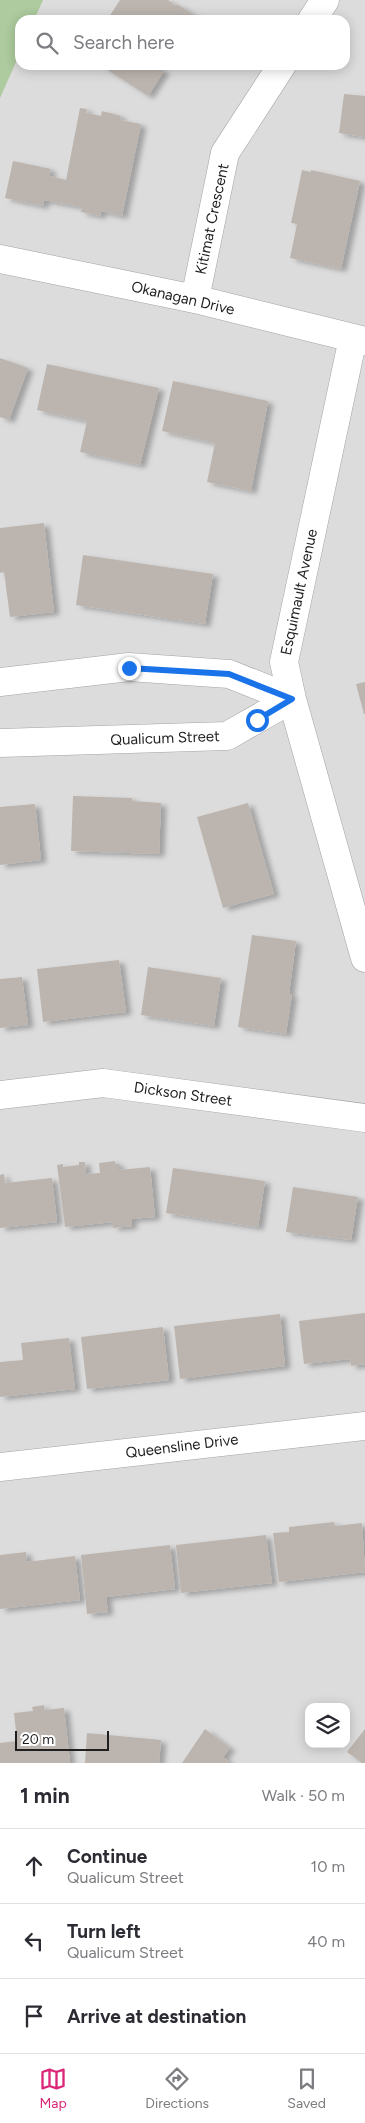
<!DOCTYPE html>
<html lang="en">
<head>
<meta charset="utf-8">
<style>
  :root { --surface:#fff; --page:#f2f2f3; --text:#2b2b33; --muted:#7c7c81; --line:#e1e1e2; --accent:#db2777 }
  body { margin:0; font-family:Figtree,sans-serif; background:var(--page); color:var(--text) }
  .controls { position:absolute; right:15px; bottom:15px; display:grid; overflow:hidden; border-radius:10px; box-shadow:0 2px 12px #0003 }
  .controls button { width:45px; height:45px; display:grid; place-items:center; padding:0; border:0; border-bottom:1px solid var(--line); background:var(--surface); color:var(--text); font:25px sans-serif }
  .scale { position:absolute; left:15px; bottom:12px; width:94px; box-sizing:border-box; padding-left:5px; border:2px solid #1f1f1f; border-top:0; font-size:14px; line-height:18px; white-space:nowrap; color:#1f1f1f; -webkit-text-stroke:4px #fff; paint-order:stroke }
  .stop { position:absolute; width:15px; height:15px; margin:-11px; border:4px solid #1a73e8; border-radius:50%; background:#fff }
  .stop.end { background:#1a73e8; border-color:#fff; box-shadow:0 1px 5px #0008 }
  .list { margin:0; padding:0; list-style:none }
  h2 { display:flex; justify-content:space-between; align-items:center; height:65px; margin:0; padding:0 20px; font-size:21px }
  h2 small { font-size:16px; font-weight:400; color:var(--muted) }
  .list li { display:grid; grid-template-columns:32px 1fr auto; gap:15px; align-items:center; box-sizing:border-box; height:75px; padding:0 20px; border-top:1px solid var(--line) }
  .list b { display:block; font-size:19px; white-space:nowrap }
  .list p { margin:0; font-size:16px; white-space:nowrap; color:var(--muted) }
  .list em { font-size:16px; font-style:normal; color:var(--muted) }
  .icon { flex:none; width:28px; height:28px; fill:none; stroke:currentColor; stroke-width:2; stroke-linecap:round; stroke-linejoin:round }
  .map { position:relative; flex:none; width:365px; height:1763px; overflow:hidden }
  .search { position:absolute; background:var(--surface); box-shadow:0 2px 12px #0003; left:15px; right:15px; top:15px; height:55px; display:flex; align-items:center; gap:12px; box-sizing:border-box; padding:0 18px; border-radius:15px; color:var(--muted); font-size:19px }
  .sheet { height:290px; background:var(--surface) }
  nav { display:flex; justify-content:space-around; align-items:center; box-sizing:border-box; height:70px; border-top:1px solid var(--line); background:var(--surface); font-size:14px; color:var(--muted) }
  nav a { display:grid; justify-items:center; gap:2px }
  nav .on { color:var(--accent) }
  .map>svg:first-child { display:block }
  .residential { fill:#dddcdc; fill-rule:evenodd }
  .forest { fill:#adcb9e }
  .building { fill:#bcb5af; filter:url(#shadow) }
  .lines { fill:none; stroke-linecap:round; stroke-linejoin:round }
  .street-casing { stroke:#a3a3a3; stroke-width:29 }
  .street { stroke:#fff; stroke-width:28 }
  .route { stroke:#1a73e8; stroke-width:6 }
  .labels { text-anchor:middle; stroke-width:4.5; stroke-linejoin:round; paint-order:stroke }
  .street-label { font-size:15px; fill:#1f1f1f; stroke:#fff }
</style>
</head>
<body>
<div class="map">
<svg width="365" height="1763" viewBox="0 0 365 1763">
  <defs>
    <filter id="shadow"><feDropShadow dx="5.5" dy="3" stdDeviation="2.5" flood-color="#0004"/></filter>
  </defs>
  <rect width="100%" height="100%" fill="#efece6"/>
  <path class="residential" d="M 0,0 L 365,0 L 365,1763 L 0,1763 ZM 20,20 L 345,20 L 345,65 L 20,65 ZM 309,1707 L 346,1707 L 346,1744 L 309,1744 Z"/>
  <path class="forest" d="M 0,0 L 43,0 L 34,20 L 20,20 L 20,53 L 0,98 Z"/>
  <path class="building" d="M 120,0 L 168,0 L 176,6 L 177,4 L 201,20 L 107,20 Z
    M 100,65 L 154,65 L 164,71 L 148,96 Z
    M 344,94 L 365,96 L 365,137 L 339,133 Z
    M 80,108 L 87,109 L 86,113 L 101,116 L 102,111 L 121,116 L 120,120 L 141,124 L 122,216 L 101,211 L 100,216 L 81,212 L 82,207 L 44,200 L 43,206 L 5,198 L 13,161 L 51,169 L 49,176 L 66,180 Z
    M 302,170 L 311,172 L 311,170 L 360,181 L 341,269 L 290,258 L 297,224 L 291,223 Z
    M 0,358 L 28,368 L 9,420 L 0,417 Z
    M 47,364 L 159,388 L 140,465 L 80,452 L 87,421 L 37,410 Z
    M 173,381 L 268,401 L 251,491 L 207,482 L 215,443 L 162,431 Z
    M 44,523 L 54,612 L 10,617 L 4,572 L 0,573 L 0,528 Z
    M 83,555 L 213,574 L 205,624 L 76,605 Z
    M 365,682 L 365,714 L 364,714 L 356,684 Z
    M 73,796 L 132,798 L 132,801 L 161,803 L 159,854 L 71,851 Z
    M 248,803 L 274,894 L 223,908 L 197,817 Z
    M 35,804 L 41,860 L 0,865 L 0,807 Z
    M 252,935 L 296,941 L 289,994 L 292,994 L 286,1034 L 238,1027 Z
    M 119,960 L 126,1012 L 43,1022 L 37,969 Z
    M 148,967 L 221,978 L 214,1026 L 141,1015 Z
    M 22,977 L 28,1025 L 0,1028 L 0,979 Z
    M 115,1161 L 115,1164 L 119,1164 L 119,1170 L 150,1167 L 155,1217 L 131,1219 L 132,1226 L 113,1228 L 113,1222 L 65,1227 L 57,1165 L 63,1164 L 63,1167 L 79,1165 L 79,1162 L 85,1162 L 86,1174 L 100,1173 L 99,1163 Z
    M 173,1168 L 265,1181 L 258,1227 L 166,1213 Z
    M 4,1174 L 5,1183 L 52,1178 L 57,1222 L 0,1228 L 0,1175 Z
    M 293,1187 L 358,1197 L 351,1240 L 286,1232 Z
    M 365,1313 L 365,1364 L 351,1366 L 350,1359 L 304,1364 L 299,1321 Z
    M 280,1314 L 285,1366 L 180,1379 L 174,1326 Z
    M 163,1327 L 169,1380 L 87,1389 L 81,1337 Z
    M 69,1338 L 75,1389 L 0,1397 L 0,1362 L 23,1360 L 21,1343 Z
    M 334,1522 L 335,1526 L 362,1523 L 365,1572 L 279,1582 L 273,1533 L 289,1532 L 289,1527 Z
    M 266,1535 L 272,1583 L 181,1593 L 176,1545 Z
    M 170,1545 L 175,1589 L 106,1597 L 108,1612 L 87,1614 L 81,1555 Z
    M 26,1552 L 27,1562 L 75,1556 L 80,1600 L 0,1609 L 0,1555 Z
    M 44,1705 L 44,1710 L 64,1708 L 70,1763 L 0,1763 L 0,1743 L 17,1741 L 14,1713 L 33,1711 L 32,1707 Z
    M 205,1729 L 230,1748 L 223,1757 L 230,1763 L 182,1763 Z
    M 365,1729 L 365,1763 L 362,1763 L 347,1752 Z
    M 87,1733 L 161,1740 L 159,1763 L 85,1763 Z"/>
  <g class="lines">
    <defs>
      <path id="street" d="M 312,20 L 325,0
        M 0,259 L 195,299 L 365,341
        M 195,299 L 225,153 L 282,65
        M 353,338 L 284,662 L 292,699 L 365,958
        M 0,682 L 129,667 L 229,674 L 292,699
        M 0,743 L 227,736 L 292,699
        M 0,1095 L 103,1083 L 365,1118
        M 0,1467 L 365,1426"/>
    </defs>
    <use href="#street" class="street-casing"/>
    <use href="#street" class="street"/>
  </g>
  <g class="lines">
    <path class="route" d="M 129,668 L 229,674 L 292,699 L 257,720"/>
  </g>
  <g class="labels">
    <g class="street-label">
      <text transform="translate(212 219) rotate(-78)" y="5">Kitimat Crescent</text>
      <text transform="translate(183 298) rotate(13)" y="5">Okanagan Drive</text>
      <text transform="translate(299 592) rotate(-78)" y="5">Esquimault Avenue</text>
      <text transform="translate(165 738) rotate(-2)" y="5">Qualicum Street</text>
      <text transform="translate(183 1094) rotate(8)" y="5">Dickson Street</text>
      <text transform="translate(182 1446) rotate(-7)" y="5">Queensline Drive</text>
    </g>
  </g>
</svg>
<div class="controls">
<button><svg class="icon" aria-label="layers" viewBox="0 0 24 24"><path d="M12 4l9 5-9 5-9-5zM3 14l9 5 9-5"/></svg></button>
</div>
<div class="scale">20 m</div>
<div class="stop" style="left:257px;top:720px"></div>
<div class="stop end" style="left:129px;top:668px"></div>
<div class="search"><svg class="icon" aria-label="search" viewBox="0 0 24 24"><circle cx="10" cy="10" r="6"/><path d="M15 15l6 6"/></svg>Search here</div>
</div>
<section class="sheet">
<h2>1 min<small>Walk · 50 m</small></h2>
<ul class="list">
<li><svg class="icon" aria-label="ahead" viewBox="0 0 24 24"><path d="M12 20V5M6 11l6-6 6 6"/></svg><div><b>Continue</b><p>Qualicum Street</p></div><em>10 m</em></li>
<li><svg class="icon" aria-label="left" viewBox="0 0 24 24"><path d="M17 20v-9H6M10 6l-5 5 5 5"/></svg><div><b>Turn left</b><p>Qualicum Street</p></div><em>40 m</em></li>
<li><svg class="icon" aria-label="arrive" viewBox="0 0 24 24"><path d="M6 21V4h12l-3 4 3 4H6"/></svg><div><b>Arrive at destination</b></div></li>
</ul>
</section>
<nav>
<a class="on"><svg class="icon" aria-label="map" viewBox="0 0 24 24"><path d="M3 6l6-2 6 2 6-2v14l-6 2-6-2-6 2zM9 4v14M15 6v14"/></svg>Map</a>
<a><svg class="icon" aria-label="directions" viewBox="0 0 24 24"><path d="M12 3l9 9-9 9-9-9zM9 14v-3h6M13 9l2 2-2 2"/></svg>Directions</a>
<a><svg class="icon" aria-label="saved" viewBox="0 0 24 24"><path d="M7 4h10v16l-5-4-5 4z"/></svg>Saved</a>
</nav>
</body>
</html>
